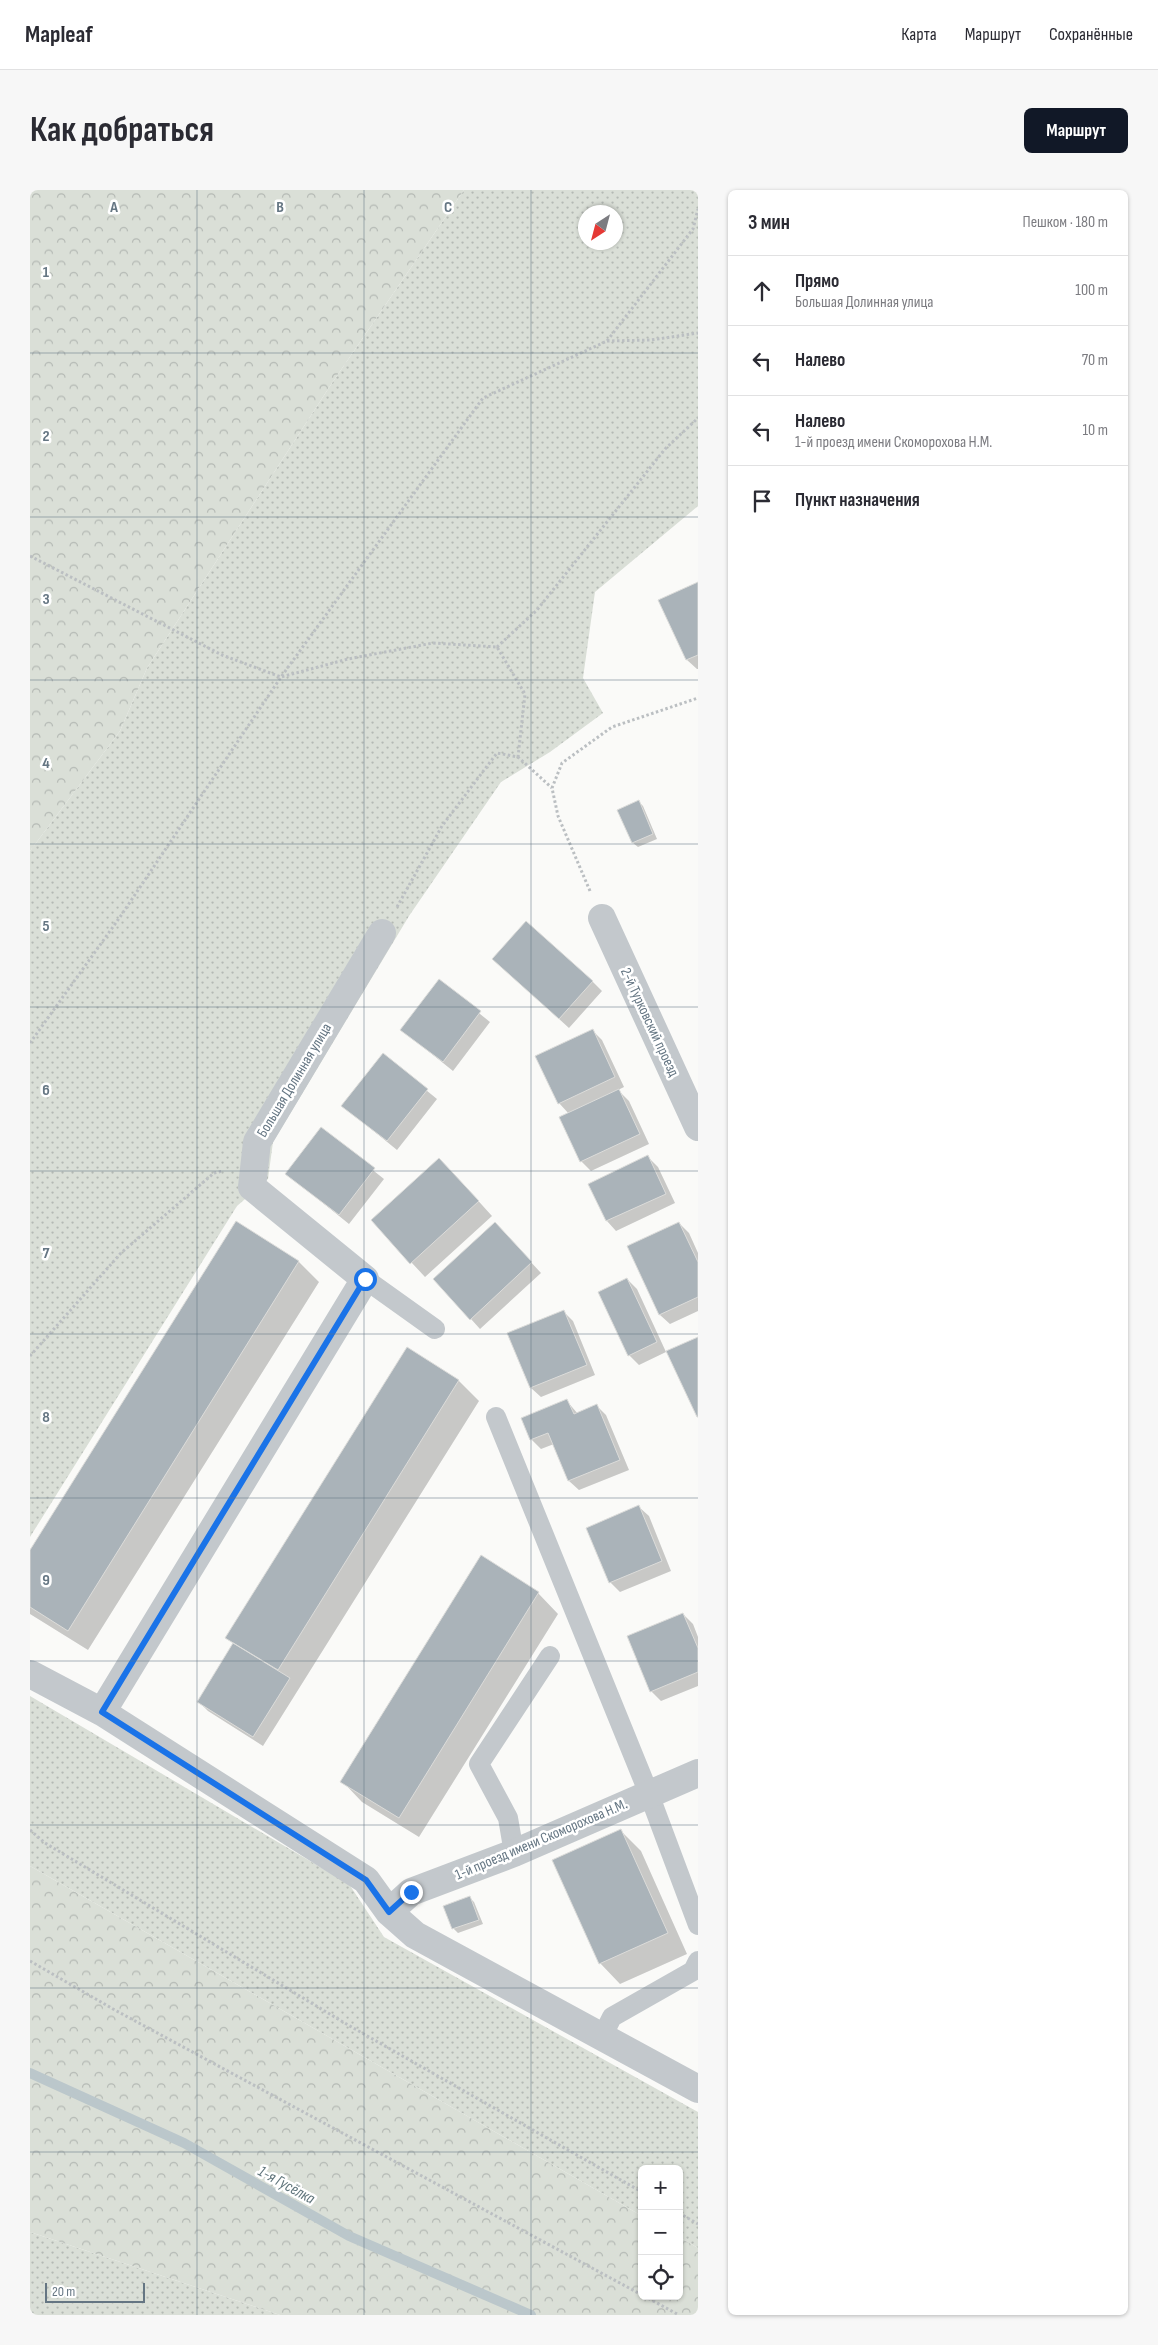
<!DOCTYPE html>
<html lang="ru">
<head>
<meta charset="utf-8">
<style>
  :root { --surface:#fff; --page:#f7f7f7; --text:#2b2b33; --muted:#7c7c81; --line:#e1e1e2; --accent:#111827 }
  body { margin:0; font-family:"Sofia Sans Condensed",sans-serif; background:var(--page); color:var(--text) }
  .controls { position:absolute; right:15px; bottom:15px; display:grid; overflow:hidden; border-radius:8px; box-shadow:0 1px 4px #0004 }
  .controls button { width:45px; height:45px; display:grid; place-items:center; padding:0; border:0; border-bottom:1px solid var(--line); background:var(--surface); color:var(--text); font:25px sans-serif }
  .compass { position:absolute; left:548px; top:15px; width:45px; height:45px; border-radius:50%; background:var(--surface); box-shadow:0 1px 4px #0004; rotate:216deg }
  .scale { position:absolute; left:15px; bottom:12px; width:100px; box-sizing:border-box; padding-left:5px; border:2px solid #657683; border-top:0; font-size:14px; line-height:18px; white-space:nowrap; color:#657683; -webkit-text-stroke:4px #fff; paint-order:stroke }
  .stop { position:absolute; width:15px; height:15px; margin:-11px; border:4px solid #1a73e8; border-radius:50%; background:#fff }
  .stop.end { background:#1a73e8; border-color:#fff; box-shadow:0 1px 5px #0008 }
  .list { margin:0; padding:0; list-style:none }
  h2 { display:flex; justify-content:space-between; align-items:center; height:65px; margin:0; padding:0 20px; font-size:21px }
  h2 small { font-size:16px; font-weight:400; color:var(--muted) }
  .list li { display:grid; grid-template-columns:32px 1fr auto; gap:15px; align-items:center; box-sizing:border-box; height:70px; padding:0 20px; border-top:1px solid var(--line) }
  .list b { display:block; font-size:19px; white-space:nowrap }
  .list p { margin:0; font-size:16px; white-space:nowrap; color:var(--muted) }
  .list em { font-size:16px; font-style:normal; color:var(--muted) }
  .icon { flex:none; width:28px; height:28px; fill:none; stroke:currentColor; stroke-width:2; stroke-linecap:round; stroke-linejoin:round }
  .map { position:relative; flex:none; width:668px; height:2125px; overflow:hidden; border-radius:8px }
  header { display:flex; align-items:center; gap:30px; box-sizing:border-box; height:70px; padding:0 25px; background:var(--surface); border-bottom:1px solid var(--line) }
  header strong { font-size:24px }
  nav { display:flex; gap:28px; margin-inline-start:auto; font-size:18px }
  .intro { display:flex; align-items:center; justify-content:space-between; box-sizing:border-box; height:120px; padding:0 30px }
  h1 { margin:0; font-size:35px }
  .button { padding:12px 22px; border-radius:8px; background:var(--accent); color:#fff; font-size:18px; font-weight:700 }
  main { display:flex; gap:30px; padding:0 30px }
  aside { flex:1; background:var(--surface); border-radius:8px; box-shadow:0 1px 4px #0004 }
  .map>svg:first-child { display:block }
  .grass { fill:url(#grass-dots); fill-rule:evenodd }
  .forest { fill:url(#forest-crowns) }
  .shadow { fill:#0003 }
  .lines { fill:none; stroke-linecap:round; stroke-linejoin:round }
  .stream { stroke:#bbc7cb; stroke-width:10 }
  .building { fill:#aab3b9; stroke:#dcdcda }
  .path { stroke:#bbbfc2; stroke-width:3; stroke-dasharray:2.5 2.5; stroke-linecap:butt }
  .lane { stroke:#c3c8cc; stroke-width:20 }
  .street { stroke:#c3c8cc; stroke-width:28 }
  .route { stroke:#1a73e8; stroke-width:6 }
  .grid { fill:none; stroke:#657683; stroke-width:1; stroke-opacity:0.55 }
  .labels { text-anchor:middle; stroke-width:5; stroke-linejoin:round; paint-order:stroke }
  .street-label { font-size:15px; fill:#657683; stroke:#fff }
  .water-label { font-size:16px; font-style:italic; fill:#60757c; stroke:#fff }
  .grid-label { font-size:16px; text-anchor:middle; font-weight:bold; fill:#657683; stroke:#fff; stroke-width:5; stroke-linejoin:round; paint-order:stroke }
</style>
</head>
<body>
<header>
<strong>Mapleaf</strong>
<nav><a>Карта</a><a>Маршрут</a><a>Сохранённые</a></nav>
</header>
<div class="intro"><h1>Как добраться</h1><a class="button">Маршрут</a></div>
<main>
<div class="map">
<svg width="668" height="2125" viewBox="0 0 668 2125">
  <defs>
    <pattern id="grass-dots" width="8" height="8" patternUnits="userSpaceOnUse" patternTransform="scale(1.25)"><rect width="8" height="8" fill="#dadfd7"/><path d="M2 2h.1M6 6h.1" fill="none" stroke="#b4b9b4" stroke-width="1.8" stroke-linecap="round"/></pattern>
    <pattern id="forest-crowns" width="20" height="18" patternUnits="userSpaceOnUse" patternTransform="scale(1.25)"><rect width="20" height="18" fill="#dadfd7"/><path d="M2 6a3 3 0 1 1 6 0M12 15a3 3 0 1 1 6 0" fill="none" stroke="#b4b9b4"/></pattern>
  </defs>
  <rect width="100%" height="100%" fill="#fafaf8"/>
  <path class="grass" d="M 434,0 L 668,0 L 668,316 L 565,402 L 553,488 L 573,523 L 520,562 L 471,592 L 379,726 L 243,952 L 238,989 L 207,1016 L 0,1347 L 0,661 L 90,541 L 117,478 L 302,193 ZM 556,22 L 586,22 L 586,52 L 556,52 Z
    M 0,1506 L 319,1694 L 354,1747 L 668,1922 L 668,2058 L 649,2047 L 649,1979 L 612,1979 L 612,2026 L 0,1676 Z
    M 0,2042 L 250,2125 L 0,2125 Z"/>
  <path class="forest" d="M 0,0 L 434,0 L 302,193 L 117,478 L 90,541 L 0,661 Z
    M 0,1676 L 612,2026 L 612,2106 L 649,2106 L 649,2047 L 668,2058 L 668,2125 L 250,2125 L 0,2042 Z"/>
  <path class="shadow" d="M 668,393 L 668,479 L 667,479 L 657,470 L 630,411 Z
    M 609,612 L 613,616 L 627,649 L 608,657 L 603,653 L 589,621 Z
    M 474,779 L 562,791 L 572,801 L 539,838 Z
    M 409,791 L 460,832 L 423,881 L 372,840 Z
    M 562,840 L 572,850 L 594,897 L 588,900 L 599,911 L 619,954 L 561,981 L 551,971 L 539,924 L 529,913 Z
    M 353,865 L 407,909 L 367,960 L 313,916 Z
    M 291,939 L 354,989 L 319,1034 L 257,984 Z
    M 618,967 L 628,977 L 645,1013 L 586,1041 L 577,1031 L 559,994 Z
    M 423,983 L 462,1026 L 395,1087 L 342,1030 Z
    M 207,1033 L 269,1072 L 289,1092 L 58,1460 L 0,1424 L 0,1363 Z
    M 649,1033 L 659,1043 L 668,1063 L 668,1121 L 640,1134 L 630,1125 L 598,1057 Z
    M 475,1044 L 511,1083 L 450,1139 L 441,1129 Z
    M 597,1089 L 607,1099 L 636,1162 L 609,1175 L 599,1165 Z
    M 533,1121 L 543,1131 L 565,1185 L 511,1207 L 501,1198 L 479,1144 Z
    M 377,1159 L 429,1191 L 449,1211 L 233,1556 L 178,1521 L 168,1511 L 204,1454 L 197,1447 Z
    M 536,1210 L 548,1224 L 567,1216 L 576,1225 L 599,1280 L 549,1300 L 539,1291 L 524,1254 L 511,1259 L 501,1249 Z
    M 609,1317 L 619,1326 L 641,1381 L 590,1402 L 580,1392 Z
    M 508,1403 L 528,1424 L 389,1647 L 332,1612 L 312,1591 Z
    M 653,1424 L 663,1434 L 668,1447 L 668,1496 L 631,1511 L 621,1501 Z
    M 591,1641 L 611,1661 L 657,1764 L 590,1794 L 570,1773 Z
    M 439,1707 L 444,1712 L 453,1734 L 428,1743 L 423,1738 Z"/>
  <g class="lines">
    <path class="stream" d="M 0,1883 L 154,1953 L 319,2046 L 501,2125"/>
  </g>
  <path class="building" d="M 668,392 L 668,465 L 656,470 L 628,410 Z
    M 609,610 L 623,644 L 602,653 L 587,620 Z
    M 496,731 L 563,791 L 529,829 L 462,769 Z
    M 409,789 L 451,821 L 413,872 L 370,840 Z
    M 563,839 L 585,887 L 528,914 L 505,866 Z
    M 353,863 L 398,899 L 357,951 L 311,916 Z
    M 589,899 L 610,944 L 550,972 L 529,927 Z
    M 291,937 L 345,978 L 309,1025 L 255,984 Z
    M 618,965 L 636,1004 L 576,1031 L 558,994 Z
    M 409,968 L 449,1011 L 380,1074 L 341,1030 Z
    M 206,1031 L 269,1071 L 38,1441 L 0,1417 L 0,1360 Z
    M 465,1032 L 502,1072 L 440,1130 L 403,1089 Z
    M 649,1032 L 668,1072 L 668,1107 L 629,1125 L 597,1056 Z
    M 597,1088 L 627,1152 L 598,1166 L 568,1102 Z
    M 534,1120 L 557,1175 L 500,1198 L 477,1143 Z
    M 668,1147 L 668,1227 L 667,1227 L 636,1161 Z
    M 377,1157 L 429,1190 L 248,1480 L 195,1448 Z
    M 537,1209 L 544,1224 L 567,1214 L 590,1270 L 538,1291 L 518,1243 L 500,1250 L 491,1228 Z
    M 609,1315 L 632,1371 L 579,1393 L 556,1338 Z
    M 451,1365 L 509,1402 L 369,1628 L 310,1592 Z
    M 653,1423 L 668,1458 L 668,1482 L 620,1502 L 597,1446 Z
    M 203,1453 L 260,1488 L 223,1547 L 167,1512 Z
    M 591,1639 L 638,1743 L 569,1774 L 522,1670 Z
    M 440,1706 L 449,1730 L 422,1739 L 413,1716 Z"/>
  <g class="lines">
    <path class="path" d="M 577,151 L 621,150 L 668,143
      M 0,366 L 192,465 L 251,487 L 318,469 L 403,453 L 467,457 L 495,504 L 488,567
      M 467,457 L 507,420 L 635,259 L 668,228
      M 560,701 L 528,626 L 522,598 L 532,573 L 582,537 L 668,508
      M 367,717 L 412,636 L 467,563 L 488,567 L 522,598
      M 0,853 L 90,727 L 251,487 L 453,208 L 577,151 L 663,39 L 668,19
      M 0,1166 L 91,1063 L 184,983 L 193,981
      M 0,1640 L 15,1653 L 318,1835 L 612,2002
      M 0,1771 L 83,1819 L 612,2105
      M 649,2023 L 668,2034
      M 614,2106 L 649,2125"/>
    <path class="lane" d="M 335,1089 L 405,1139
      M 466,1227 L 619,1604 L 668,1735
      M 484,1663 L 478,1628 L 449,1574 L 520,1466
      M 572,1847 L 582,1827 L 663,1781 L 668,1771"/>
    <path class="street" d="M 572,728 L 668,937
      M 0,1484 L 72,1522 L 336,1690 L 359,1722 L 385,1745 L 668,1899
      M 72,1522 L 335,1089 L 222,997 L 227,952 L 352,743
      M 359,1722 L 381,1702 L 484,1663 L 668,1583"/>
  </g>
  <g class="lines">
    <path class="route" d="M 335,1089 L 72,1522 L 336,1690 L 359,1722 L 381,1702"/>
  </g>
  <path class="grid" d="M 167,0 L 167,2125M 334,0 L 334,2125M 501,0 L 501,2125M 0,163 L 668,163M 0,327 L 668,327M 0,490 L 668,490M 0,654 L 668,654M 0,817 L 668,817M 0,981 L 668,981M 0,1144 L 668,1144M 0,1308 L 668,1308M 0,1471 L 668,1471M 0,1635 L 668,1635M 0,1798 L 668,1798M 0,1962 L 668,1962"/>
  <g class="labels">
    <g class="street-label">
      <text transform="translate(620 832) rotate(65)" y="5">2-й Турковский проезд</text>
      <text transform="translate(264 890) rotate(-59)" y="5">Большая Долинная улица</text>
      <text transform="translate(511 1649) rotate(-23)" y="5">1-й проезд имени Скоморохова Н.М.</text>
    </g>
    <g class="water-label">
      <text transform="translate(257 1994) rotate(29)" y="6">1-я Гусёлка</text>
    </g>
  </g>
  <g class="grid-label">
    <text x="84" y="22">A</text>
    <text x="250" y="22">B</text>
    <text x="418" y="22">C</text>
    <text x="16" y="87">1</text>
    <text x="16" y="251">2</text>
    <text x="16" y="414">3</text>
    <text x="16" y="578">4</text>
    <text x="16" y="741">5</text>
    <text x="16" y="905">6</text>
    <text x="16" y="1068">7</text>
    <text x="16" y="1232">8</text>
    <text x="16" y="1395">9</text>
  </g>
</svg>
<div class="controls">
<button>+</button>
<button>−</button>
<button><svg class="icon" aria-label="locate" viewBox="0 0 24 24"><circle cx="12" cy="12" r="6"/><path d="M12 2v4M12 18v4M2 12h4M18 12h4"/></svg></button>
</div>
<svg class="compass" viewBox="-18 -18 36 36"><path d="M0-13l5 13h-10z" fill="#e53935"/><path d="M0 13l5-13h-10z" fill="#7c7c81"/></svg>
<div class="scale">20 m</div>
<div class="stop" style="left:335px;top:1089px"></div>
<div class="stop end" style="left:381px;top:1702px"></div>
</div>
<aside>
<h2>3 мин<small>Пешком · 180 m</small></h2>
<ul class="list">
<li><svg class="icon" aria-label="ahead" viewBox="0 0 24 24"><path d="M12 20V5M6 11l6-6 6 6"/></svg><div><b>Прямо</b><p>Большая Долинная улица</p></div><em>100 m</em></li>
<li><svg class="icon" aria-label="left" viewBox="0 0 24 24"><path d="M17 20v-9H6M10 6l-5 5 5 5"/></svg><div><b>Налево</b></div><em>70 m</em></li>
<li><svg class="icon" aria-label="left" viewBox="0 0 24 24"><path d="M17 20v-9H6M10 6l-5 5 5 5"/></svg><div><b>Налево</b><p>1-й проезд имени Скоморохова Н.М.</p></div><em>10 m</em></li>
<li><svg class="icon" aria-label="arrive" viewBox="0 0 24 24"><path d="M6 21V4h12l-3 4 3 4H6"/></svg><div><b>Пункт назначения</b></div></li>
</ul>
</aside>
</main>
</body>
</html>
